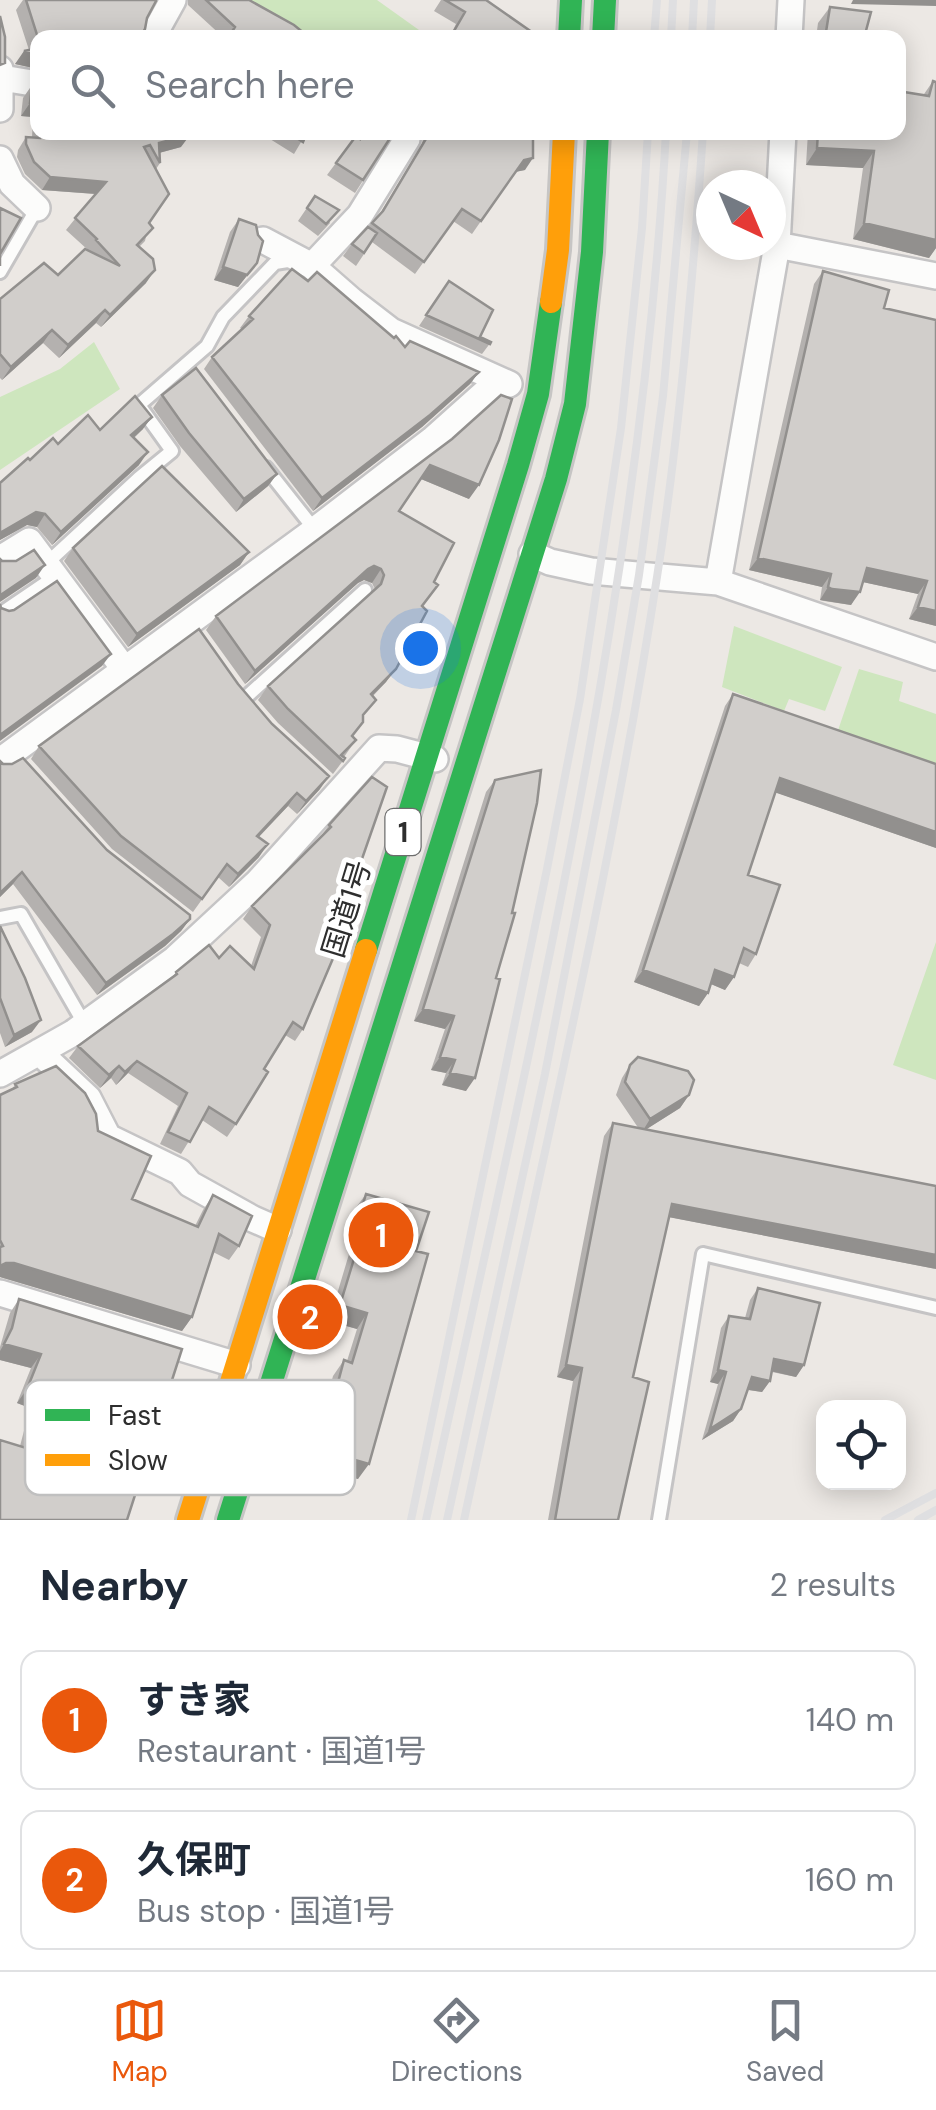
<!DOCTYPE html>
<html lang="en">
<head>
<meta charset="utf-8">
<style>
  :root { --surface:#fff; --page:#f2f2f3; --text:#1f2937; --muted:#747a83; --line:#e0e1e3; --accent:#ea580c }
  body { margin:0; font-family:"DM Sans","Noto Sans JP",sans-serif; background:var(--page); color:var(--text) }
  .controls { position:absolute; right:30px; bottom:30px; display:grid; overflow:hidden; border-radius:20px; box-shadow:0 5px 25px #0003 }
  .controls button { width:90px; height:90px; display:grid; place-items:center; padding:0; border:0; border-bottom:2px solid var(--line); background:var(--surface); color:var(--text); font:50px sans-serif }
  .compass { position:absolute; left:696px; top:170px; width:90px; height:90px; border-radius:50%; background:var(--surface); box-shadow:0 5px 25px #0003; rotate:136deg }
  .you { position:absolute; left:420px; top:648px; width:35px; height:35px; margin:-25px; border:8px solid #fff; border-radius:50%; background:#1a73e8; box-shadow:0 0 0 15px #1a73e833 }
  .badge { display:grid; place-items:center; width:65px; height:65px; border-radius:50%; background:var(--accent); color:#fff; font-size:32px; font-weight:700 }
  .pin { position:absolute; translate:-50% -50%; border:5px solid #fff; box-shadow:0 2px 10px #0006 }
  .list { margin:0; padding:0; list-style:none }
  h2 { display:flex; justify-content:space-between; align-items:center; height:130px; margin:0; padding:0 40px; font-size:42px }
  h2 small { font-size:32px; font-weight:400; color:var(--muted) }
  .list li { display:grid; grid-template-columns:65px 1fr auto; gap:30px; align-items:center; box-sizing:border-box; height:140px; margin:0 20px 20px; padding:0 20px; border:2px solid var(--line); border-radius:20px }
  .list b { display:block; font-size:38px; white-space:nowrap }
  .list p { margin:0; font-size:32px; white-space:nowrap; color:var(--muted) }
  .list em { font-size:32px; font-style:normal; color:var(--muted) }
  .icon { flex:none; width:55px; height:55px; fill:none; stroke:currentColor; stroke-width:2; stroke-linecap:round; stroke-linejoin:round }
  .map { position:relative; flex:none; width:936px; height:1520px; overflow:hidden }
  .search { position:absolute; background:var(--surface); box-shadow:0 5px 25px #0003; left:30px; right:30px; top:30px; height:110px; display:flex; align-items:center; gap:25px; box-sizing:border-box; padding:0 35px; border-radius:20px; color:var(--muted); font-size:38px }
  .sheet { height:450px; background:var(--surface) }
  nav { display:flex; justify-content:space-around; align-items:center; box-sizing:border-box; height:140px; border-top:2px solid var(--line); background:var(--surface); font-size:28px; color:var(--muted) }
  nav a { display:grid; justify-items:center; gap:5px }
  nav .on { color:var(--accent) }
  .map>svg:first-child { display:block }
  .green { fill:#cee6be }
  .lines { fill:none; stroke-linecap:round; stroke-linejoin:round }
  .lane-casing { stroke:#c5c4c5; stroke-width:18 }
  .street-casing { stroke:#c5c4c5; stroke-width:30 }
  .fast-casing { stroke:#c6c5c4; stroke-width:28 }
  .slow-casing { stroke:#c6c5c4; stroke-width:28 }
  .lane { stroke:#fcfcfb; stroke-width:12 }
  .street { stroke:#fcfcfb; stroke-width:25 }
  .fast { stroke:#30b455; stroke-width:22 }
  .slow { stroke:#ff9f0a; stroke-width:22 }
  .rail { stroke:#dfdfe1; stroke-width:8 }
  .wall { fill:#b4b1af }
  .shaded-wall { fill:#92908e }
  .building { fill:#d1cecb; stroke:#92908e; stroke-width:2.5 }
  .labels { text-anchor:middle; stroke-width:10; stroke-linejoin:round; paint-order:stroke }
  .shield { fill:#fff; stroke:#6d6d6d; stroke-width:2.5 }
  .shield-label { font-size:28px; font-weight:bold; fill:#2e2e2e }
  .street-label { font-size:30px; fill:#2e2e2e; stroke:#fff }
  .key { fill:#fff; stroke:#c0c0c0; stroke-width:2.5 }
  .key-label { font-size:28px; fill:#2e2e2e }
</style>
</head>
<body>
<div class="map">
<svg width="936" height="1520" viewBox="0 0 936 1520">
  <rect width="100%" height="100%" fill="#ece8e4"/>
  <path class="green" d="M 249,0 L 377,0 L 419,30 L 413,37 L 301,37 Z
    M 94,342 L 120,389 L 0,470 L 0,397 L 60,369 Z
    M 734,626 L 842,667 L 825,711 L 789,699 L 784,711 L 722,687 Z
    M 859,669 L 903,682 L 899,701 L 936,714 L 936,774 L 835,739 Z
    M 936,942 L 936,1080 L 893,1065 Z"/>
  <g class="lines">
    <defs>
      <path id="lane" d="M 0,272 L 37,208
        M 266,468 L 315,530
        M 46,564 L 139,478 L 172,451 L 139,405 L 207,346 L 223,317 L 275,263 L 294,260
        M 0,614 L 56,576
        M 244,699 L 365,590
        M 0,918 L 21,914 L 85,1025
        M 659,1520 L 703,1254 L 936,1308"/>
      <path id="street" d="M 152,38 L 173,0
        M 789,38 L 791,0
        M 0,69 L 0,109
        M 2,78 L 38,84
        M 407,139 L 360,215 L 312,266 L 352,301 L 391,331 L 509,384
        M 0,159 L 12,184 L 37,208
        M 263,240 L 312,266
        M 777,245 L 936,276
        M 532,554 L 550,562 L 591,571 L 718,582 L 936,657
        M 0,559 L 29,541 L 125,670
        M 718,582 L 777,245 L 783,132
        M 0,761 L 315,530 L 432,440 L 498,381
        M 39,1052 L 88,1098 L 108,1137 L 180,1172 L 190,1184 L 253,1219 L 278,1230
        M 0,1074 L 73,1033 L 175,959 L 258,882 L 379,748 L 397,749 L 435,759
        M 0,1293 L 237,1365"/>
      <path id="fast" d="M 569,38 L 571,0
        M 603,38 L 605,0
        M 366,950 L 518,465 L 538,394 L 551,302
        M 228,1520 L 556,479 L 575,404 L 592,252 L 598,132"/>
      <path id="slow" d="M 551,302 L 558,250 L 564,132
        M 188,1520 L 366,950"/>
    </defs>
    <use href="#lane" class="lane-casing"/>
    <use href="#street" class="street-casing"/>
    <use href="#fast" class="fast-casing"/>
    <use href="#slow" class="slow-casing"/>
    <use href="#lane" class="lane"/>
    <use href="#street" class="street"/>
    <use href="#fast" class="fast"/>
    <use href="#slow" class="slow"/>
    <path class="rail" d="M 654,38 L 657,0
      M 671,38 L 673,0
      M 692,38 L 694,0
      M 710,38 L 712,0
      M 411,1520 L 547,869 L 580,699 L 621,428 L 642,228 L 648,132
      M 426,1520 C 527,1062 640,602 666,132
      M 447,1520 L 545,1074 L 616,710 L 639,575 L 663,396 L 687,132
      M 464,1520 C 531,1207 608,894 657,577 C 680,430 693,281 703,132
      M 885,1520 L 936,1493
      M 918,1520 L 936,1510"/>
  </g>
  <path class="wall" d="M 23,0 L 155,0 L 147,18 L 145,29 L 140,38 L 38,38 L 38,69 L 15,64 L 29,50 L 16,10 Z
    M 188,0 L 249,0 L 310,38 L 224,38 L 188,5 Z
    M 441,0 L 486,0 L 538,38 L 449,38 L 456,24 L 434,11 Z
    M 830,7 L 864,38 L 816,38 L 818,23 Z
    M 933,81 L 936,82 L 936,248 L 929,258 L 853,239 L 863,168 L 806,165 L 808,132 L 898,132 Z
    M 32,85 L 38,86 L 38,132 L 179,132 L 181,147 L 159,153 L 160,163 L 156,169 L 149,223 L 145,241 L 139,247 L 146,283 L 101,327 L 96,323 L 59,358 L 43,343 L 2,380 L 0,378 L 0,299 L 58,275 L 88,250 L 66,230 L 95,194 L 42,190 L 25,174 L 17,157 L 18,150 L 26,137 L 32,138 L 33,117 L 21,116 L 23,98 Z
    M 262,132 L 307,132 L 294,154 L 262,134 Z
    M 362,132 L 394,132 L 355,193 L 327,175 L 356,136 L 359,138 Z
    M 421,132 L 533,132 L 525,170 L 515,172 L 472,234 L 453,221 L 415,274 L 372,242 L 356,266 L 343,256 L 352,244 L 379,215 L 421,148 L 423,139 Z
    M 315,196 L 330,223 L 318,236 L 298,221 Z
    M 239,219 L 257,263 L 238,287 L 214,280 L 230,232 Z
    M 823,271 L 884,308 L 936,626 L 909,619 L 918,594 L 863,582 L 851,605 L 824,601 L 820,600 L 822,587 L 749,570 L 814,284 Z
    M 308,281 L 405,347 L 479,372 L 470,384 L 422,427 L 313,511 L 204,369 L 212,357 L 242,329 L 240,328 L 249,316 Z
    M 449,281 L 480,337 L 491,342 L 482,354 L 419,326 Z
    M 162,395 L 277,474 L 268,486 L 236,512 L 180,446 L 153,408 Z
    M 143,429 L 134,438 L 139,465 L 52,545 L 37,527 L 27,525 L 0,540 L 0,483 L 30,460 L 58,444 L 100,430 Z
    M 452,439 L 469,499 L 421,479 L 399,511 L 422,606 L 386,682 L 373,696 L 353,736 L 356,740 L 344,757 L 345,758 L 333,774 L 278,723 L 258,700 L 268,686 L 375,589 L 372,583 L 364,580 L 358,583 L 245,684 L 206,630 L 216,616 Z
    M 73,548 L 249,552 L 240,565 L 128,647 L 64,561 Z
    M 238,684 L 320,789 L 297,814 L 288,806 L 259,837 L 259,857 L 229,887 L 218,877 L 193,912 L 112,849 L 31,759 L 39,746 Z
    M 733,694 L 936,764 L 936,848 L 775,792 L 748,875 L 756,954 L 748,967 L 739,963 L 734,977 L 725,990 L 711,984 L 708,993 L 699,1006 L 634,982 L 725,706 Z
    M 0,761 L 190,919 L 181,931 L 165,946 L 97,995 L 13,884 L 0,897 Z
    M 372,777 L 303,1029 L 295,1041 L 285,1035 L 264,1069 L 236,1124 L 227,1137 L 202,1120 L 181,1154 L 160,1144 L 178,1106 L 128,1073 L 116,1085 L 111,1078 L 100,1088 L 69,1058 L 78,1046 L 172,978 L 176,972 L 219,958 L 251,966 L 261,937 L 243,919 L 252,906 L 320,838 L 329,825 Z
    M 495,780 L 496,978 L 466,1091 L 442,1085 L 446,1073 L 431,1070 L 445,1029 L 414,1021 L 486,792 Z
    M 0,927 L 32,1032 L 5,1047 L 0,1033 Z
    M 630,1065 L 689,1095 L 680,1108 L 645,1130 L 936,1269 L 669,1217 L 633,1377 L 618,1520 L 548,1520 L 573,1381 L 557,1377 L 604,1136 L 613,1123 L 639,1129 L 616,1095 L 622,1078 Z
    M 15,1084 L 98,1131 L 132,1199 L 195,1226 L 203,1210 L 213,1195 L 239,1246 L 229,1260 L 213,1252 L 192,1317 L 182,1331 L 0,1277 L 0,1095 L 12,1090 Z
    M 366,1194 L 416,1251 L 358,1479 L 309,1466 L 333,1376 L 344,1360 L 347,1361 L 357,1329 L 329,1321 L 352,1244 L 345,1242 L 355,1209 Z
    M 758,1288 L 804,1365 L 796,1377 L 772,1372 L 770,1381 L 762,1392 L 748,1390 L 741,1409 L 733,1421 L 702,1440 L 718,1384 L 710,1382 L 721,1328 L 729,1316 L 745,1318 L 750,1300 Z
    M 19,1299 L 127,1520 L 20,1446 L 30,1408 L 17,1403 L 31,1368 L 0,1360 L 0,1347 L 10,1313 Z"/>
  <path class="shaded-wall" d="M 853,0 L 936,0 L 936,6 L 851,4 Z
    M 24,51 L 38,54 L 38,69 L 15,64 Z
    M 30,103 L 38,104 L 38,111 L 33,117 L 21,116 Z
    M 190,135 L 181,147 L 155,154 L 159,143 Z
    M 817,148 L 874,151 L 863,168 L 806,165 Z
    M 533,158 L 525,170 L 515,172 L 524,160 Z
    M 50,177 L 106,182 L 97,194 L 42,190 Z
    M 864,223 L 936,240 L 936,248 L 929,258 L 853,239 Z
    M 257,263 L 238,287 L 214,280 L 223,267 Z
    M 155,270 L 146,283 L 101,327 L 110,315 Z
    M 105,310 L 96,323 L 59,358 L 68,345 Z
    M 52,330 L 43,343 L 2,380 L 11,367 Z
    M 479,372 L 470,384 L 422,427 L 313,511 L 322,498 Z
    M 152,417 L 143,429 L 122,448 L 131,435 Z
    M 148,452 L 139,465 L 52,545 L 61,532 Z
    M 430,465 L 479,485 L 469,499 L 421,479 Z
    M 277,474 L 268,486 L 236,512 L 244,499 Z
    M 36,512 L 45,514 L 37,527 L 27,525 L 0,540 L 0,533 Z
    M 249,552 L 240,565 L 128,647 L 137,634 Z
    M 758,558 L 831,574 L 822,587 L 749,570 Z
    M 45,565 L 36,578 L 0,602 L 0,597 L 2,594 Z
    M 374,566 L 381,569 L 372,583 L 364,580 L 358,583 L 245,684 L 255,671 L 368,569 Z
    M 867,568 L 927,581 L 918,594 L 858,581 Z
    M 828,587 L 860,592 L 851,605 L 820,600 Z
    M 918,607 L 936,611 L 936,626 L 909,619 Z
    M 111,654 L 102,666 L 0,741 L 0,735 Z
    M 396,669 L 386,682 L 361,707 L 371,694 Z
    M 329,776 L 320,789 L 297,814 L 306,801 Z
    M 780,778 L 936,832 L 936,848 L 771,791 Z
    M 297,793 L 288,806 L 248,848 L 257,836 Z
    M 268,844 L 259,857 L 229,887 L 238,874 Z
    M 22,872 L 13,884 L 0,897 L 0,893 Z
    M 190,919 L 181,931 L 165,946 L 97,995 L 106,983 Z
    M 643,970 L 708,993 L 699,1006 L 634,982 Z
    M 715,970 L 734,977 L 725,990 L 706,982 Z
    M 423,1009 L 454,1016 L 445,1029 L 414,1021 Z
    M 41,1020 L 32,1032 L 5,1047 L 14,1035 Z
    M 440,1057 L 455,1060 L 446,1073 L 431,1070 Z
    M 137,1061 L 128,1073 L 116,1085 L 125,1072 Z
    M 119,1066 L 111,1078 L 100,1088 L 109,1075 Z
    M 450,1073 L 475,1078 L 466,1091 L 442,1085 Z
    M 689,1095 L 680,1108 L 642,1132 L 650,1119 Z
    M 672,1204 L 936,1255 L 936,1269 L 663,1216 Z
    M 356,1227 L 363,1229 L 352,1244 L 345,1242 Z
    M 6,1263 L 14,1263 L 192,1317 L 182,1331 L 0,1277 L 0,1266 Z
    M 340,1305 L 367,1313 L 357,1329 L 329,1321 Z
    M 4,1344 L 41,1354 L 31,1368 L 0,1360 L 0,1351 Z
    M 774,1359 L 804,1365 L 796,1377 L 766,1370 Z
    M 566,1365 L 582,1368 L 573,1381 L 557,1377 Z
    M 718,1370 L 726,1372 L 718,1384 L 710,1382 Z
    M 752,1377 L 770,1381 L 762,1392 L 743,1389 Z
    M 27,1389 L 40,1394 L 30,1408 L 17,1403 Z
    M 741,1409 L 733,1421 L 702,1440 L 710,1429 Z
    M 320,1450 L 369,1464 L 358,1479 L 309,1466 Z"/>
  <path class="building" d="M 26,0 L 155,0 L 156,1 L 147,18 L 145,29 L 139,38 L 38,38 Z
    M 206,0 L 249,0 L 294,25 L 310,38 L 228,38 L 235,27 Z
    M 445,0 L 486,0 L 539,37 L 450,38 L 465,12 Z
    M 830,7 L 871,12 L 864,38 L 825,38 Z
    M 0,16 L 5,37 L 5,63 L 0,65 Z
    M 38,48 L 38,54 L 24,51 Z
    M 933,81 L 936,82 L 936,240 L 864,223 L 874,151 L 817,148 L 818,132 L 898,132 L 898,91 L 929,96 Z
    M 32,85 L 38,86 L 38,104 L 30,103 Z
    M 40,132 L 179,132 L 190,135 L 159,143 L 160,163 L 150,145 L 144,147 L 169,194 L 149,223 L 153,228 L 137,245 L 153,259 L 155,270 L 110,315 L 105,310 L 68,345 L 52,330 L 11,367 L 0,354 L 0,299 L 44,263 L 58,275 L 85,249 L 120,266 L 96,240 L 97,239 L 75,218 L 106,182 L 50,177 L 34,162 L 26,144 L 26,137 L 40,138 Z
    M 288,132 L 307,132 L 303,142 Z
    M 363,132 L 394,132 L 363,180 L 336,163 L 356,136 L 360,139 Z
    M 430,132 L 533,132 L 533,158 L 524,160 L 481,221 L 462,209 L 424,262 L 372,223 L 383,211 Z
    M 315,196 L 339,210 L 326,224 L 307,208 Z
    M 0,208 L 21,218 L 0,254 L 0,266 Z
    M 239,219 L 256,225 L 258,235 L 263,241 L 257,263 L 247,275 L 223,267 Z
    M 368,227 L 377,233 L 364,253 L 352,244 Z
    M 292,269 L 308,281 L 317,272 L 394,338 L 396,336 L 405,347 L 410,341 L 479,372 L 430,415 L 322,498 L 212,357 L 253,319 L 249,316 Z
    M 823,271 L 889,290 L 884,308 L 936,320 L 936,611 L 918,607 L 927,581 L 867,568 L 860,592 L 832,589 L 828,587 L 831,574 L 758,558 Z
    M 449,281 L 493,310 L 480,337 L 491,342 L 490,344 L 426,315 Z
    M 196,368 L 277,474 L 244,499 L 189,433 L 162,395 Z
    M 501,395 L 512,399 L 499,440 L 479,485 L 430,465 L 399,511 L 454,543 L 434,582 L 438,585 L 422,606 L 427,611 L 396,669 L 371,694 L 376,700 L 363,715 L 363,722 L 352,736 L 356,740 L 341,755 L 345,758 L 343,761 L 288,709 L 268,686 L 381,584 L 384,575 L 381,569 L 374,566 L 368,569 L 255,671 L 216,616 L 452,439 Z
    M 135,396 L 152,417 L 131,435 L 148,452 L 61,532 L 45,514 L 36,512 L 0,533 L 0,483 L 28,458 L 30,460 L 53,438 L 58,444 L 88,415 L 100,430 Z
    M 162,466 L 249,552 L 137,634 L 73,548 Z
    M 34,550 L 45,565 L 2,594 L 0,599 L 0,559 L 2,561 L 16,561 Z
    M 57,581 L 111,654 L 0,735 L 0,604 L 1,608 L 9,611 L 14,610 Z
    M 199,629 L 238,684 L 272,724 L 329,776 L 306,801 L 297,793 L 257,836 L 268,844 L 238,874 L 227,864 L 202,899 L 121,836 L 39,746 Z
    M 733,694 L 936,764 L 936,832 L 780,778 L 748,875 L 780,885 L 756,954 L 744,948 L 734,977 L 715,970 L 708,993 L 643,970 Z
    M 23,758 L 107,850 L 190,915 L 190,919 L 173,934 L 106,983 L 22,872 L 0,893 L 0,761 L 3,764 L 12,764 Z
    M 541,770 L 537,803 L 512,913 L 515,913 L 496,978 L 500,979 L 475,1078 L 450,1073 L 455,1060 L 440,1057 L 454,1016 L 423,1009 L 495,780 Z
    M 372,777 L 387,787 L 355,879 L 357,881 L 334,956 L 303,1029 L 293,1022 L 264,1069 L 268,1072 L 236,1124 L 209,1107 L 190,1142 L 168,1132 L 187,1093 L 137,1061 L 125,1072 L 119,1066 L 109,1075 L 78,1046 L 177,974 L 176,972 L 209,945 L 219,958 L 230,946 L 254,969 L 270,925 L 252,906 L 331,827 L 329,825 Z
    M 0,926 L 25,978 L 41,1020 L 14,1035 L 0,998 Z
    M 638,1057 L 688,1071 L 694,1080 L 689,1095 L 650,1119 L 625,1082 L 630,1065 Z
    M 56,1066 L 85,1093 L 96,1114 L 98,1131 L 151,1156 L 132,1199 L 198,1227 L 213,1195 L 252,1216 L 239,1246 L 219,1234 L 192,1317 L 14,1263 L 6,1263 L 0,1266 L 0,1247 L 3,1246 L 0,1240 L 0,1095 L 17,1087 L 15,1084 Z
    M 613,1123 L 936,1186 L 936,1255 L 672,1204 L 633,1377 L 649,1382 L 618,1520 L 555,1520 L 582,1368 L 566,1365 Z
    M 366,1194 L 429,1212 L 416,1251 L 428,1254 L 369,1464 L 320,1450 L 344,1360 L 352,1363 L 367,1313 L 340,1305 L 363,1229 L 356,1227 Z
    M 758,1288 L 820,1303 L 804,1365 L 774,1359 L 770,1381 L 752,1377 L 741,1409 L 710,1429 L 726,1372 L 718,1370 L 729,1316 L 750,1319 Z
    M 19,1299 L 182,1349 L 127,1520 L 0,1520 L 0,1440 L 26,1448 L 40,1394 L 27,1389 L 41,1354 L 4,1344 L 12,1328 Z"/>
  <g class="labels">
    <rect class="shield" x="385.5" y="809" width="35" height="46" rx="8"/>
    <g class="shield-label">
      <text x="403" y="842">1</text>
    </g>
    <g class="street-label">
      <text transform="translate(347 909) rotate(-73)" y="10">国道1号</text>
    </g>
  </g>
  <rect x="25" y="1380" width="330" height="115" rx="15" class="key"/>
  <rect x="45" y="1409" width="45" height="12" fill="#30b455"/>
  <rect x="45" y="1454" width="45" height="12" fill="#ff9f0a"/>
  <g class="key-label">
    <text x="108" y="1425">Fast</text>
    <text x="108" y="1470">Slow</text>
  </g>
</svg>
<div class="controls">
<button><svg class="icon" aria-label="locate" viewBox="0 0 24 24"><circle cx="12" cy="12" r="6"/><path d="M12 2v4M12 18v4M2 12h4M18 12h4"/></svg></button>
</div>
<svg class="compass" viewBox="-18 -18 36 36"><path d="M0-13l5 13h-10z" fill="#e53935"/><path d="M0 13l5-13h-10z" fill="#747a83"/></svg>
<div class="you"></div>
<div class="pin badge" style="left:381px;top:1235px">1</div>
<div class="pin badge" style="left:310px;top:1317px">2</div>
<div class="search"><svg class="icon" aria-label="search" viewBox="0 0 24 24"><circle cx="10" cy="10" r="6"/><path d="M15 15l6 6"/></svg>Search here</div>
</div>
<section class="sheet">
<h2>Nearby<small>2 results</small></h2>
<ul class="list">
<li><span class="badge">1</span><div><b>すき家</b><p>Restaurant · 国道1号</p></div><em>140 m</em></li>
<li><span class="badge">2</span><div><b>久保町</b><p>Bus stop · 国道1号</p></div><em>160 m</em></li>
</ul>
</section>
<nav>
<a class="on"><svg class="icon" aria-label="map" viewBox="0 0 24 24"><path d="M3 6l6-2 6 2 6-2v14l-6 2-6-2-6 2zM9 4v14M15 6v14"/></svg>Map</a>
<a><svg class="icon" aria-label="directions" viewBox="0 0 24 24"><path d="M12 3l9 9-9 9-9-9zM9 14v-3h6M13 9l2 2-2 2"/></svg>Directions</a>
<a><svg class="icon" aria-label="saved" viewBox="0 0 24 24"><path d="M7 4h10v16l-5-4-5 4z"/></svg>Saved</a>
</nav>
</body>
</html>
